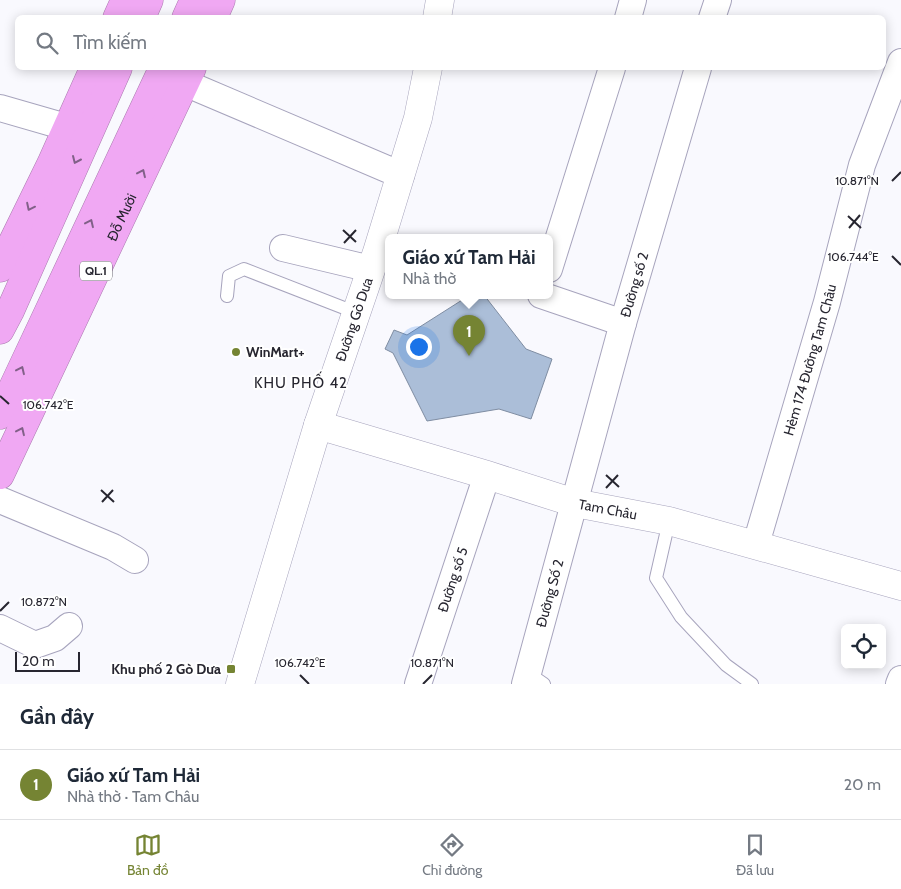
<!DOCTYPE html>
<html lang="vi">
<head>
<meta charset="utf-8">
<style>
  :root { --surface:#fff; --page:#f6f6f7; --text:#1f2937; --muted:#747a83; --line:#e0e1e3; --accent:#758433 }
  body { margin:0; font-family:Cabin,sans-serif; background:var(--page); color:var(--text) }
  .controls { position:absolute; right:15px; bottom:15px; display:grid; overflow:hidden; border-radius:8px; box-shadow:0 2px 12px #0003 }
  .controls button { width:45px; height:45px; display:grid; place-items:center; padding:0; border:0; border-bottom:1px solid var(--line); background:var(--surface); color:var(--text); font:25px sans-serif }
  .scale { position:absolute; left:15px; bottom:12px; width:65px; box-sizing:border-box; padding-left:5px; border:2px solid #272630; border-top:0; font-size:14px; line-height:18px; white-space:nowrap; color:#272630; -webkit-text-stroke:4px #fff; paint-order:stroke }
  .you { position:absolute; left:418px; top:346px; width:18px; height:18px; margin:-12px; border:4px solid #fff; border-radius:50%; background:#1a73e8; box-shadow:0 0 0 8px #1a73e833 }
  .badge { display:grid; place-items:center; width:32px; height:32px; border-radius:50%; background:var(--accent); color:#fff; font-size:16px; font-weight:700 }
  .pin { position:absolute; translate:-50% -41px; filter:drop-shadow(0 1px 2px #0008) }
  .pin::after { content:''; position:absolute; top:26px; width:18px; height:15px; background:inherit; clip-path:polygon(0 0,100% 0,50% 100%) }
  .popup { position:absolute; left:385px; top:234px; width:168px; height:65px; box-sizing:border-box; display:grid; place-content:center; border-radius:8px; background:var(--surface); filter:drop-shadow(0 1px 4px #0005); font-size:16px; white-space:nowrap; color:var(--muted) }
  .popup b { font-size:19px; color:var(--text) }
  .popup::after { content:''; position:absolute; left:50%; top:100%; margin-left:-10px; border:10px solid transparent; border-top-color:var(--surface) }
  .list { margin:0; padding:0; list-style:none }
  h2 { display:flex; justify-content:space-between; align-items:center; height:65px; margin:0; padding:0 20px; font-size:21px }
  h2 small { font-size:16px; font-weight:400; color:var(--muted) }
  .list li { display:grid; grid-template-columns:32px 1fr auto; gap:15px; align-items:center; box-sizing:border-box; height:70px; padding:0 20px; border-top:1px solid var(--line) }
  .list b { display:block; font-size:19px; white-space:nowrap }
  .list p { margin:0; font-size:16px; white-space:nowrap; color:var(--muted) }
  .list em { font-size:16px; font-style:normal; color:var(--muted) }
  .icon { flex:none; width:28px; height:28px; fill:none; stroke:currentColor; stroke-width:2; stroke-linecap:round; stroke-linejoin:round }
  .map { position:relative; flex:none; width:901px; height:684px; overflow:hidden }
  .search { position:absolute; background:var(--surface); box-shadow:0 2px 12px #0003; left:15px; right:15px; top:15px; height:55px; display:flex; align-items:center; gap:12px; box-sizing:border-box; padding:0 18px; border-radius:8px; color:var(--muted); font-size:19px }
  .sheet { height:135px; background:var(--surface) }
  nav { display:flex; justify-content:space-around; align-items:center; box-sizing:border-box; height:70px; border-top:1px solid var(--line); background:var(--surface); font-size:14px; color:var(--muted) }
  nav a { display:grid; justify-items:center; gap:2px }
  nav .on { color:var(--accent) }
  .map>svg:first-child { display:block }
  .building { fill:#abbed8; stroke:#7f8da2 }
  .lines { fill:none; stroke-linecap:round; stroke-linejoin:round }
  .lane-casing { stroke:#a7a4bd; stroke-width:14 }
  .street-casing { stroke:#a7a4bd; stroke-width:28 }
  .secondary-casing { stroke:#a7a4bd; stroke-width:29 }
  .highway-casing { stroke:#aa7aaf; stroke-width:29 }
  .lane { stroke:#fff; stroke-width:12 }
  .street { stroke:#fff; stroke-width:26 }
  .secondary { stroke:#fff; stroke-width:28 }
  .highway { stroke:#f0a8f3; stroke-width:28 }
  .oneway { stroke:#816088 }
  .ticks { fill:none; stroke:#272630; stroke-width:2 }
  .poi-dot { fill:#758433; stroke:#fff; stroke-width:2 }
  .labels { text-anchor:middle; stroke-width:4; stroke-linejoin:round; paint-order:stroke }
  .shield { fill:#fff; stroke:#68676e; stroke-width:1 }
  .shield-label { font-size:12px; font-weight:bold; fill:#272630 }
  .street-label { font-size:14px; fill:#272630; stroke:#fff }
  .poi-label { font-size:14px; font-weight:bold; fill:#272630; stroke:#fff; text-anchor:start }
  .neighbourhood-label { font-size:15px; letter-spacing:1px; fill:#272630; stroke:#fff }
  .ticks-label { font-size:12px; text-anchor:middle; fill:#272630; stroke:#fff; stroke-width:4; stroke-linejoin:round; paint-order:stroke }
</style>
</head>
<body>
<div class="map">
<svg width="901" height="684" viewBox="0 0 901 684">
  <rect width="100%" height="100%" fill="#f9f9fe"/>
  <path class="building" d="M 470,295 L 484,295 L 526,349 L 552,359 L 531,419 L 499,409 L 427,421 L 393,353 L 385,349 L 394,330 L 407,335 Z"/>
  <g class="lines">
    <defs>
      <path id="lane" d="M 227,296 L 229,276 L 244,269 L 357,313
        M 669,521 L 656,578 L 681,617 L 726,665 L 752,684
        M 528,673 L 544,684"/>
      <g id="street">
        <path d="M 628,18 L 633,0"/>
        <path d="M 712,18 L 718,0"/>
        <path d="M 185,83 L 401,175"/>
        <path d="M 0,108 L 66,127 L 87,135"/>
        <path d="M 283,248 L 371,269"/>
        <path d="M 549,269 L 612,68"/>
        <path d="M 541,295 L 623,323"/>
        <path d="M 0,500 L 113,547 L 135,560"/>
        <path id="s1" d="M 756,544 L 827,302 L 862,165 L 901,62"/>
        <path d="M 0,628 L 35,645 L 55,638 L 69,626"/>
        <path id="s2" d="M 418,684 L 487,475"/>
        <path id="s3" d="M 525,684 L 623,323 L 698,68"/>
        <path d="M 899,684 L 901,679"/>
      </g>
      <g id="secondary">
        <path d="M 437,18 L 440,0"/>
        <path id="s4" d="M 318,425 L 487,475 L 575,503 L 669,521 L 901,586"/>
        <path id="s5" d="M 240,684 L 318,425 L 377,252 L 418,118 L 428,68"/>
      </g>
      <g id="highway">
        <path d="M 117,18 L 125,0"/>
        <path d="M 141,18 L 149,0"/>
        <path d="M 186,18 L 194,0"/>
        <path d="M 213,18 L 221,0"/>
        <path d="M 0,268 L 51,164 L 94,68"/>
        <path d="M 0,330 L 10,311 L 118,68"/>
        <path d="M 0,415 L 163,68"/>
        <path id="s6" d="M 0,475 L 192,68"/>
      </g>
    </defs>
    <use href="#lane" class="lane-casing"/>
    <use href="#street" class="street-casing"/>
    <use href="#secondary" class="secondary-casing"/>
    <use href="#highway" class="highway-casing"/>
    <use href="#lane" class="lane"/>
    <use href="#street" class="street"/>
    <use href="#secondary" class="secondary"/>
    <use href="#highway" class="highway"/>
  </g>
  <defs><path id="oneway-chevron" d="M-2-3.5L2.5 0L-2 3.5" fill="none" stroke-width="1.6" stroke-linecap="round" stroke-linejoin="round" transform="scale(1.25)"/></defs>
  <g class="oneway">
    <use href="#oneway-chevron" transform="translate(76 160) rotate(114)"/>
    <use href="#oneway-chevron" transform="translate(142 173) rotate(-65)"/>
    <use href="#oneway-chevron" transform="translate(30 207) rotate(116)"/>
    <use href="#oneway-chevron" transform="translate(90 223) rotate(-65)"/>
    <use href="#oneway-chevron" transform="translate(21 370) rotate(-65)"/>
    <use href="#oneway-chevron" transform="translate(21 431) rotate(-65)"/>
  </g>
  <path class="ticks" d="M 892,181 L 901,172M 848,216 L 861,228M 849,228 L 860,215M 343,230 L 356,242M 344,243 L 356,230M 892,256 L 901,265M 0,396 L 9,404M 606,475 L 619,487M 606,488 L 618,475M 101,490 L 114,502M 102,502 L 113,490M 0,611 L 9,602M 300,675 L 309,684M 423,684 L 432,675"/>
  <g class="poi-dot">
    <circle cx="236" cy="352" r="5"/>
    <rect x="226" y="664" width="10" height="10" rx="2.5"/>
  </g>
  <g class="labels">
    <rect class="shield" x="80" y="261.5" width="32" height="19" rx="4"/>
    <g class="shield-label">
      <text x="96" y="275">QL.1</text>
    </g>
    <g class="street-label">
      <text dy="5" stroke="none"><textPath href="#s6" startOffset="285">Đỗ Mười</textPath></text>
      <text dy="5" stroke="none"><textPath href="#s3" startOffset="414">Đường số 2</textPath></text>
      <text dy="5" stroke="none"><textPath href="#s5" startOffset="382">Đường Gò Dưa</textPath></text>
      <text dy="5" stroke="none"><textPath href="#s1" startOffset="192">Hẻm 174 Đường Tam Châu</textPath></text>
      <text dy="5" stroke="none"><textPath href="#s4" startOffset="302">Tam Châu</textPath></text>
      <text dy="5" stroke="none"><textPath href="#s2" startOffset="110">Đường số 5</textPath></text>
      <text dy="5" stroke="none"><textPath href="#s3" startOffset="94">Đường Số 2</textPath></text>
    </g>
    <g class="poi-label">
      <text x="246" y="357">WinMart+</text>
      <text x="221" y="674" text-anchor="end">Khu phố 2 Gò Dưa</text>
    </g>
    <g class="neighbourhood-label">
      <text x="301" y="388">KHU PHỐ 42</text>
    </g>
  </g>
  <g class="ticks-label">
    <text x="857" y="185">10.871°N</text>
    <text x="853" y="261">106.744°E</text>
    <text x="48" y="409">106.742°E</text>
    <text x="44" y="606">10.872°N</text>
    <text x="432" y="667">10.871°N</text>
    <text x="300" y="667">106.742°E</text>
  </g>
</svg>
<div class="controls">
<button><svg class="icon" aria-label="locate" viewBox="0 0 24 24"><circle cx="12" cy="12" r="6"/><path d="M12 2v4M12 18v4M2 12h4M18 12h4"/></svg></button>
</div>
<div class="scale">20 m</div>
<div class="you"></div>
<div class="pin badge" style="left:469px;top:356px">1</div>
<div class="popup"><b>Giáo xứ Tam Hải</b>Nhà thờ</div>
<div class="search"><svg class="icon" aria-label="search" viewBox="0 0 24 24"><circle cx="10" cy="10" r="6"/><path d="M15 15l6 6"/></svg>Tìm kiếm</div>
</div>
<section class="sheet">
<h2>Gần đây<small></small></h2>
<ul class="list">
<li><span class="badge">1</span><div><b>Giáo xứ Tam Hải</b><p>Nhà thờ · Tam Châu</p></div><em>20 m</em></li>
</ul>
</section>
<nav>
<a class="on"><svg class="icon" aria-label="map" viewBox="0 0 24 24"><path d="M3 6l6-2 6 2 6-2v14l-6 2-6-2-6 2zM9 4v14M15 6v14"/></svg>Bản đồ</a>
<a><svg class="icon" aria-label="directions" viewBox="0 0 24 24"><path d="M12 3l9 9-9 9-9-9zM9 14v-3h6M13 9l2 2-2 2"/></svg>Chỉ đường</a>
<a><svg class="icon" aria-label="saved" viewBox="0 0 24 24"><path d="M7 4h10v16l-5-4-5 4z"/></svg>Đã lưu</a>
</nav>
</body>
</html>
